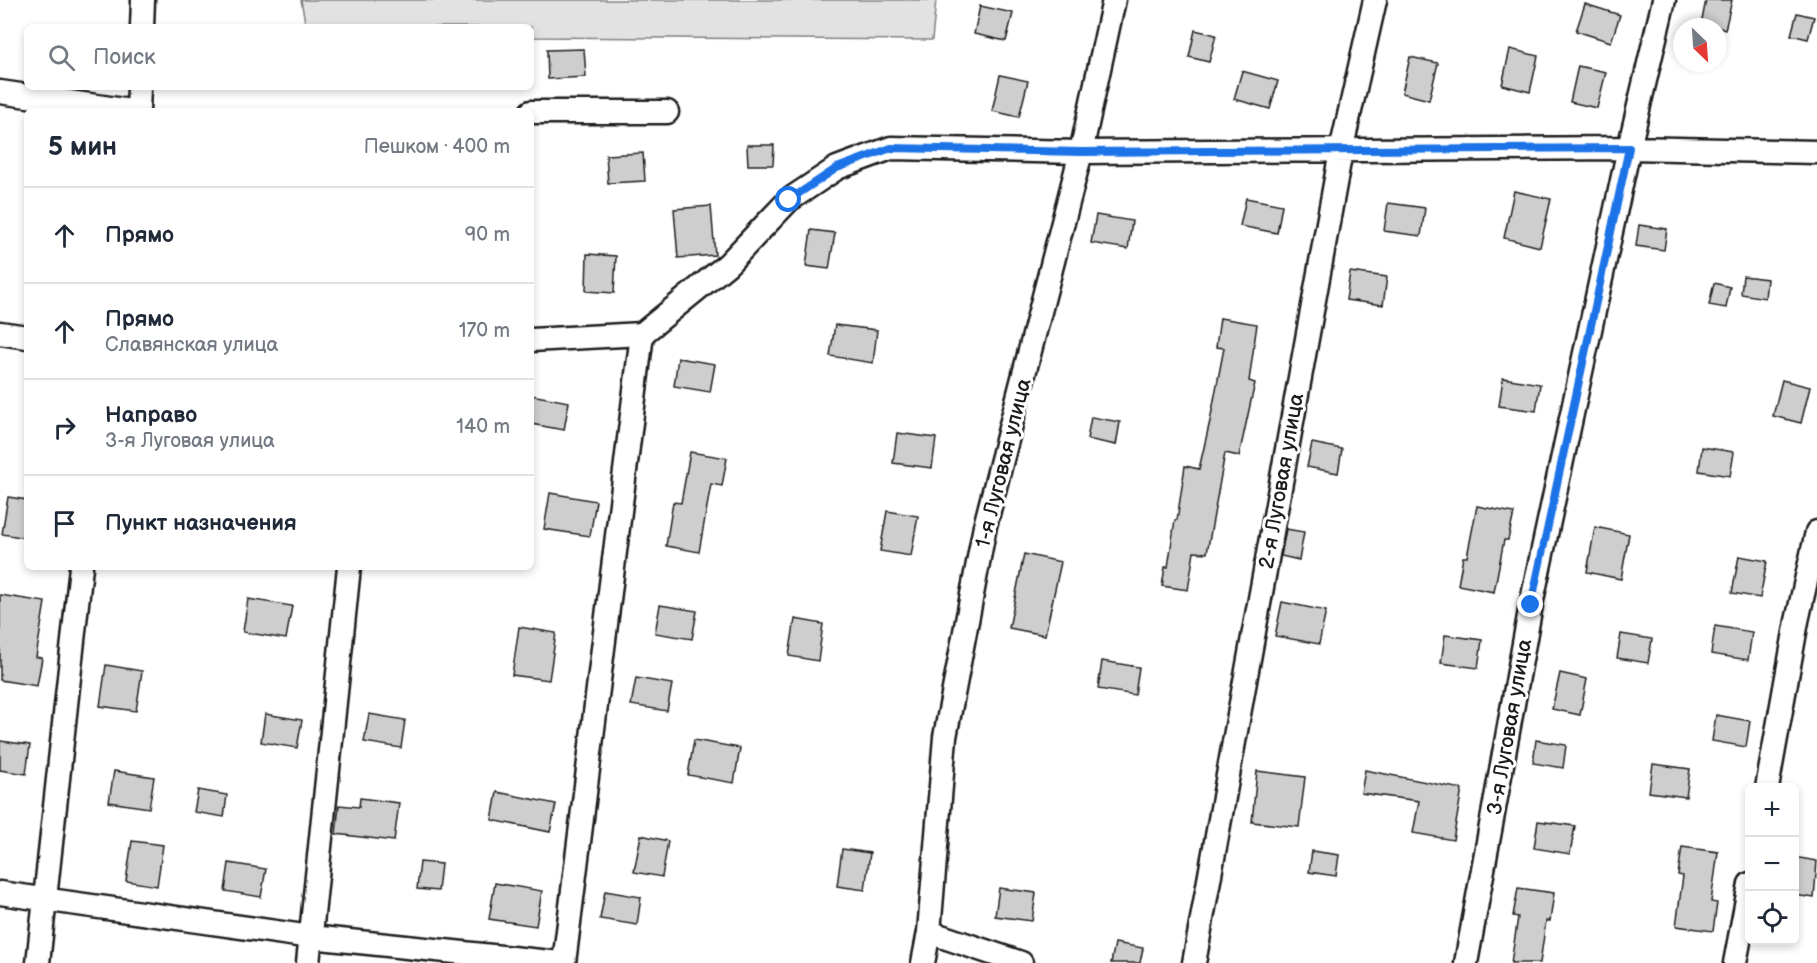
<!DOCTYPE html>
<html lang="ru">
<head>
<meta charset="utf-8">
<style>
  :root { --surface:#fff; --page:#f6f6f7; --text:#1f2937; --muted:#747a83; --line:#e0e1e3 }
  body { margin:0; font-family:"Balsamiq Sans",sans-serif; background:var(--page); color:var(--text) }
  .controls { position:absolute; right:18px; bottom:18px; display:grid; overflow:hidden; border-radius:9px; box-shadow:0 3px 9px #0003 }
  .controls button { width:54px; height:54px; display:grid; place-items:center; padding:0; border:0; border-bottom:2px solid var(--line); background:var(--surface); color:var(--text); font:30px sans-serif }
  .compass { position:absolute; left:1673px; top:18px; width:54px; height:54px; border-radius:50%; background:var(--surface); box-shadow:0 3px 9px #0003; rotate:155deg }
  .stop { position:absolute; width:18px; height:18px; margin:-14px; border:4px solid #1a73e8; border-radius:50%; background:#fff }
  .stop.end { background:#1a73e8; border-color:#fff; box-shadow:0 2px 6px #0008 }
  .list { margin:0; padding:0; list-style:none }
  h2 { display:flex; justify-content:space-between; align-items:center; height:78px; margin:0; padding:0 24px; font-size:26px }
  h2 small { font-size:20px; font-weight:400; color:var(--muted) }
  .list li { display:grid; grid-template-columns:39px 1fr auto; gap:18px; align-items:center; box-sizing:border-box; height:96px; padding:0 24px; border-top:2px solid var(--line) }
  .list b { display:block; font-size:22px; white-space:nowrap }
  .list p { margin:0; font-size:20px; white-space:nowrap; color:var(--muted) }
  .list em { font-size:20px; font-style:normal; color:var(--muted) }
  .icon { flex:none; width:33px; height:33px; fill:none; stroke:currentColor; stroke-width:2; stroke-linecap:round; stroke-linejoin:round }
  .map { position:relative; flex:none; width:1817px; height:963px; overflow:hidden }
  .search { position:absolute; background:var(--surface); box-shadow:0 3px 9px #0003; left:24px; top:24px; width:510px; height:66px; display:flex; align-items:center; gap:15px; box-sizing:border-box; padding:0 21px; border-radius:9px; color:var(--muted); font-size:22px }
  .panel { position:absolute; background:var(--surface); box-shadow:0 3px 9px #0003; left:24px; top:108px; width:510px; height:462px; border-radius:9px }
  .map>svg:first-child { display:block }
  .green { fill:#e2e2e2; stroke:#7f7f7f; stroke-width:1.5 }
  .building { fill:#cecece; stroke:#1c1c1c; stroke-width:1.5 }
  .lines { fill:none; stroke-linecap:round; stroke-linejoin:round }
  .minor-casing { stroke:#1c1c1c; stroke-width:27 }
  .minor { stroke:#fff; stroke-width:22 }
  .route { stroke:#1a73e8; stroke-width:8 }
  .labels { text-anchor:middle; stroke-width:6; stroke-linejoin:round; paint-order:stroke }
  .street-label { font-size:21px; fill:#1c1c1c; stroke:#fff }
</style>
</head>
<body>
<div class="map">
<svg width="1817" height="963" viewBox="0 0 1817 963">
  <rect width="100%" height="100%" fill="#fff"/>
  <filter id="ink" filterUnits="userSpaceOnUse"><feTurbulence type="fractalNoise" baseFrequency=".0167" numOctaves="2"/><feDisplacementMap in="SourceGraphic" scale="12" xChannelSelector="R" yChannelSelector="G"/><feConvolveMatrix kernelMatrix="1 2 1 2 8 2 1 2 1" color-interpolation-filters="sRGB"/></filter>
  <g filter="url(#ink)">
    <path class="green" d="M 301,0 L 936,0 L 932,40 L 531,37 L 531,27 L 306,27 Z"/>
    <path class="building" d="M 1706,0 L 1732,0 L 1725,30 L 1718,27 L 1701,25 Z
      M 1585,4 L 1620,15 L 1611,42 L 1576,31 Z
      M 980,6 L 1013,13 L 1006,41 L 974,34 Z
      M 1797,13 L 1814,17 L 1808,39 L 1791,35 Z
      M 1195,30 L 1216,35 L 1209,62 L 1189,57 Z
      M 584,49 L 586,77 L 548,79 L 547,50 Z
      M 1510,49 L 1538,56 L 1530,92 L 1502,85 Z
      M 1410,57 L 1438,63 L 1429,100 L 1402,93 Z
      M 1578,66 L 1606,72 L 1597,108 L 1570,102 Z
      M 1242,71 L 1278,81 L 1270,109 L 1234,99 Z
      M 1000,75 L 1028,81 L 1019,117 L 992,111 Z
      M 747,145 L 774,145 L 773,165 L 748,165 Z
      M 643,153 L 645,181 L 608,183 L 606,155 Z
      M 1514,191 L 1551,199 L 1540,247 L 1504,238 Z
      M 1246,198 L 1282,205 L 1277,233 L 1240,226 Z
      M 1388,203 L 1425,208 L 1421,236 L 1384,231 Z
      M 711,206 L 715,255 L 678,258 L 674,209 Z
      M 1096,215 L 1132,221 L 1128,249 L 1091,243 Z
      M 1639,225 L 1667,229 L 1664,250 L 1636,246 Z
      M 811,230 L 835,233 L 829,269 L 806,266 Z
      M 587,254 L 616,256 L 614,293 L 586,291 Z
      M 1350,272 L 1387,277 L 1383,305 L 1346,300 Z
      M 1743,276 L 1767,279 L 1765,298 L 1741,294 Z
      M 1714,283 L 1730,287 L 1726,308 L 1709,305 Z
      M 1220,318 L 1257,324 L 1249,381 L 1255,383 L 1249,410 L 1239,456 L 1225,453 L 1207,553 L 1194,552 L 1188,590 L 1162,586 L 1165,567 L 1168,567 L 1175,520 L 1177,520 L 1185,466 L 1199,469 L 1210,421 L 1224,348 L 1216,347 Z
      M 835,325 L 877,330 L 873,363 L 830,356 Z
      M 678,358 L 715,364 L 710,392 L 674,386 Z
      M 1503,378 L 1540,384 L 1536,411 L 1499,406 Z
      M 1782,380 L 1810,387 L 1801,423 L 1773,416 Z
      M 531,395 L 569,402 L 564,430 L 531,424 Z
      M 1091,417 L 1120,422 L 1116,445 L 1087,439 Z
      M 897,433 L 936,438 L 932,468 L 893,463 Z
      M 1312,443 L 1342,449 L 1338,473 L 1307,467 Z
      M 1702,447 L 1734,452 L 1730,476 L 1699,471 Z
      M 690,452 L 727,458 L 722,486 L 711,484 L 699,552 L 666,546 L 673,502 L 681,503 Z
      M 550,493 L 596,501 L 590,536 L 544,529 Z
      M 8,497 L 27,500 L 27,538 L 2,534 Z
      M 1477,506 L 1514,513 L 1508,540 L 1504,540 L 1494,592 L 1458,585 L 1463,557 L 1467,557 Z
      M 887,511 L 918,516 L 911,556 L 880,551 Z
      M 1595,527 L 1629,534 L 1621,579 L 1587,572 Z
      M 1286,529 L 1304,532 L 1299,560 L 1281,556 Z
      M 1024,554 L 1061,562 L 1045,635 L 1009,628 Z
      M 1739,556 L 1767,561 L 1760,598 L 1732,593 Z
      M 0,595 L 45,602 L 36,657 L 42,658 L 37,686 L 0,680 Z
      M 248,599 L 292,606 L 286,639 L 243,632 Z
      M 1282,602 L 1326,611 L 1319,644 L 1275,636 Z
      M 660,605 L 697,611 L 692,639 L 655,633 Z
      M 795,619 L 823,624 L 818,661 L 789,656 Z
      M 1715,626 L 1752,632 L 1748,660 L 1711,654 Z
      M 519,627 L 556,633 L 549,680 L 512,675 Z
      M 1621,634 L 1652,639 L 1648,663 L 1617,658 Z
      M 1445,635 L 1482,640 L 1478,668 L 1441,663 Z
      M 1102,661 L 1139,667 L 1135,695 L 1098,689 Z
      M 106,665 L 142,671 L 136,711 L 100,706 Z
      M 1560,673 L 1587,679 L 1580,715 L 1552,709 Z
      M 636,678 L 672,684 L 667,711 L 631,705 Z
      M 265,714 L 302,720 L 297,748 L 261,742 Z
      M 369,714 L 405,720 L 401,748 L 364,742 Z
      M 1716,715 L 1750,721 L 1746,747 L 1712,741 Z
      M 694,740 L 740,748 L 734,783 L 688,775 Z
      M 1536,740 L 1566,745 L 1563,768 L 1533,763 Z
      M 0,741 L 30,745 L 26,774 L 0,770 Z
      M 1653,764 L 1690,769 L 1686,797 L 1649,792 Z
      M 1365,770 L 1462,789 L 1453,840 L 1413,833 L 1419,801 L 1361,793 Z
      M 114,771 L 154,777 L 149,808 L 109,802 Z
      M 1257,771 L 1305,777 L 1299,827 L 1252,822 Z
      M 198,790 L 227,795 L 224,817 L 194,812 Z
      M 497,792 L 556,804 L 550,832 L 492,820 Z
      M 360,798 L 399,803 L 394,841 L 336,834 L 339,805 L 359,807 Z
      M 1538,821 L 1575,826 L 1570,854 L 1534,848 Z
      M 641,835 L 668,841 L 662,877 L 634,872 Z
      M 132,841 L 163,845 L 157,886 L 126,881 Z
      M 1682,847 L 1718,852 L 1711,902 L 1717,903 L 1713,931 L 1676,926 L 1683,876 L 1678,875 Z
      M 842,849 L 870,853 L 865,890 L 837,886 Z
      M 1312,851 L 1339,855 L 1336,876 L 1309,872 Z
      M 1794,857 L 1817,861 L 1814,898 L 1794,895 Z
      M 420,862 L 441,864 L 438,891 L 417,889 Z
      M 229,863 L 266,869 L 261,897 L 225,891 Z
      M 495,883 L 542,891 L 536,926 L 489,919 Z
      M 999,888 L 1036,893 L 1032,921 L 995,916 Z
      M 1518,888 L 1554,893 L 1550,921 L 1546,921 L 1540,963 L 1511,963 L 1518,917 L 1513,916 Z
      M 605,891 L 641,897 L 637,925 L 600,919 Z
      M 1115,943 L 1143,948 L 1140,963 L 1111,963 Z"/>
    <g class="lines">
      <defs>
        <path id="minor" d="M 142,27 L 143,0
          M 0,92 L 131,111
          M 138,111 L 139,87
          M 531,112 L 667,112
          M 0,333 L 27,337
          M 531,340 L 642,334 L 728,264 L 789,200 L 837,168 L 891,148 L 1081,152 L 1629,148 L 1817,152
          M 1767,788 L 1797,621 L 1817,532
          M 0,893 L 311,937 L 560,963
          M 929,932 L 1021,963
          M 38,963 L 81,567
          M 308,963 L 349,567
          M 564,963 L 642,334
          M 923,963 L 929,932 L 945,737 L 985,526 L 1081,152 L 1114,0
          M 1194,963 L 1341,151 L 1375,0
          M 1466,963 L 1531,605 L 1629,148 L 1664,0
          M 1735,963 L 1750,884"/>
      </defs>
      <use href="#minor" class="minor-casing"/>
      <use href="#minor" class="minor"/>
    </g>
  </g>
  <g class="lines" filter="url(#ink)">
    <path class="route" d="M 789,200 L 837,168 L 891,148 L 1081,152 L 1629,148 L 1531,605"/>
  </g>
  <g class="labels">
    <g class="street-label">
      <text transform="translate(1003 463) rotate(-76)" y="7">1-я Луговая улица</text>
      <text transform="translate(1281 481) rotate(-80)" y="7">2-я Луговая улица</text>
      <text transform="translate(1509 727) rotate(-80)" y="7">3-я Луговая улица</text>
    </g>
  </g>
</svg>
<div class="controls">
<button>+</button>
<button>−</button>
<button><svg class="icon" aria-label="locate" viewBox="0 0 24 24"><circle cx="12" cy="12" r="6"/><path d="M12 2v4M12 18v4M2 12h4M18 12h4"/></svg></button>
</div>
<svg class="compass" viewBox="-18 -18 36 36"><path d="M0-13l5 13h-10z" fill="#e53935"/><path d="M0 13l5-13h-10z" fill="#747a83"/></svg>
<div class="stop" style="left:789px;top:200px"></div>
<div class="stop end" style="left:1531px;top:605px"></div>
<div class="search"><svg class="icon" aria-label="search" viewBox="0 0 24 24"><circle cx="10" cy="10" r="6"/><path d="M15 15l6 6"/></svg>Поиск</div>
<section class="panel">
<h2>5 мин<small>Пешком · 400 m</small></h2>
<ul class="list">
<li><svg class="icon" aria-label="ahead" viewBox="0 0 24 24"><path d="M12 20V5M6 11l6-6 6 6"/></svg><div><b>Прямо</b></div><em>90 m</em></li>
<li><svg class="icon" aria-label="ahead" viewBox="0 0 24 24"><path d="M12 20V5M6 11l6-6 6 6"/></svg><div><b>Прямо</b><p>Славянская улица</p></div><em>170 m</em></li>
<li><svg class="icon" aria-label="right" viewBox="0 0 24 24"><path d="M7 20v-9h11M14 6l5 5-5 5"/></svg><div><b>Направо</b><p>3-я Луговая улица</p></div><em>140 m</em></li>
<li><svg class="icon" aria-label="arrive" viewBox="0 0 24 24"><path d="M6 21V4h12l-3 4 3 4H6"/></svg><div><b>Пункт назначения</b></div></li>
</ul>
</section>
</div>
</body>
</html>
